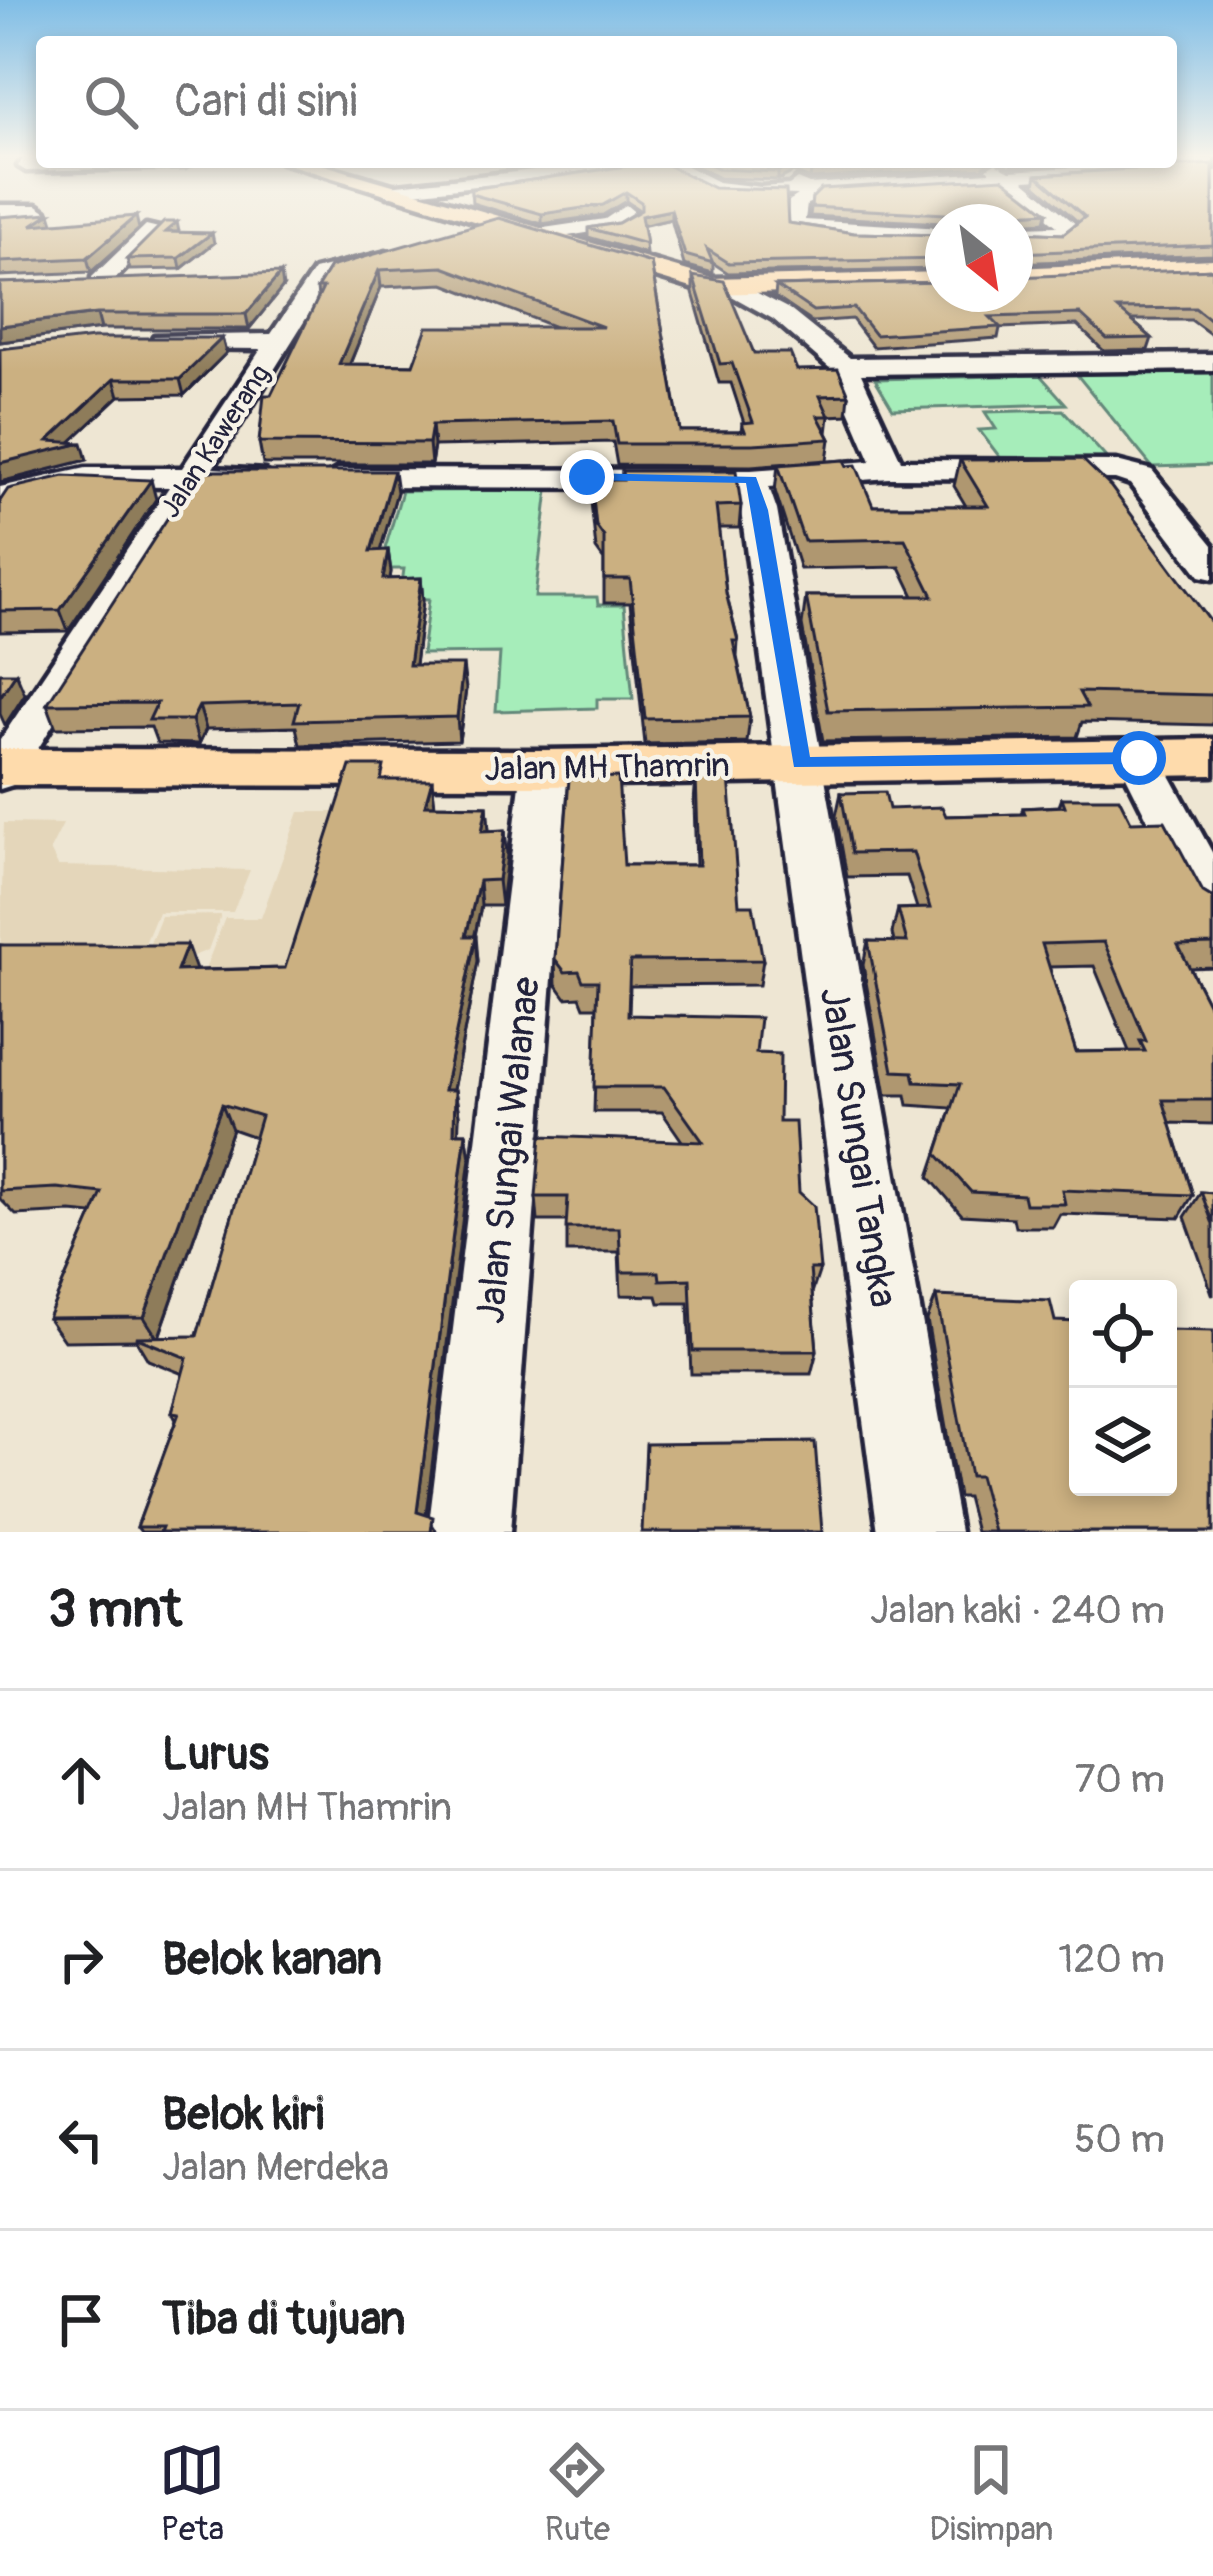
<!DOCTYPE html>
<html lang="id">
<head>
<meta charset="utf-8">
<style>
  :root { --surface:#fff; --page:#f6f6f6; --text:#202124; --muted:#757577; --line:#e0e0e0; --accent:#22223b }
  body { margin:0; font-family:Pangolin,sans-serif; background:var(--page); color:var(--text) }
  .controls { position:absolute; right:36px; bottom:36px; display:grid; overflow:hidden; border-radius:12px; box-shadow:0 6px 18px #0003 }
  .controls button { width:108px; height:108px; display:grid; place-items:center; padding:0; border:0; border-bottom:3px solid var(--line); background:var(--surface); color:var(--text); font:60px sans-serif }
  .compass { position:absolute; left:925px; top:204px; width:108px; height:108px; border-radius:50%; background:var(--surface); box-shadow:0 6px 18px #0003; rotate:150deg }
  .stop { position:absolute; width:36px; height:36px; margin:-27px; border:9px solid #1a73e8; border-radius:50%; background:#fff }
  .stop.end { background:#1a73e8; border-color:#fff; box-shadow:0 3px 12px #0008 }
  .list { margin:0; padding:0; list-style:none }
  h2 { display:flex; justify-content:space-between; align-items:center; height:156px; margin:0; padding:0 48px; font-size:51px }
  h2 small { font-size:39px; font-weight:400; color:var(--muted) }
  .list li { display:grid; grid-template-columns:78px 1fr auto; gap:36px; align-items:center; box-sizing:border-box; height:180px; padding:0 48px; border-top:3px solid var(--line) }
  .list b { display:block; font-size:45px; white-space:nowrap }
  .list p { margin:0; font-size:39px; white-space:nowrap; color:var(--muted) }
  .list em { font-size:39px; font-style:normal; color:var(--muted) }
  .icon { flex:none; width:66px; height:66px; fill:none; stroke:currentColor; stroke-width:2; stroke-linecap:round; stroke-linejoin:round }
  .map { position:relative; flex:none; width:1213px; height:1532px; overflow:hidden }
  .search { position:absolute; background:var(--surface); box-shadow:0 6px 18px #0003; left:36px; right:36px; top:36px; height:132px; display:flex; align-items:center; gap:30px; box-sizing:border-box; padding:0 42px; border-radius:12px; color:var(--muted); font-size:45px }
  .sheet { height:876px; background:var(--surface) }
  nav { display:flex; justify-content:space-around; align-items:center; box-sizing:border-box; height:168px; border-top:3px solid var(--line); background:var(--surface); font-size:33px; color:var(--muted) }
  nav a { display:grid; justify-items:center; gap:6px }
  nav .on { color:var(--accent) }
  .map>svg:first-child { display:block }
  .built { fill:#e4d6ba }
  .green { fill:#a6edba; stroke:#64887a; stroke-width:3 }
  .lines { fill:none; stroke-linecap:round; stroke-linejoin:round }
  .minor-casing { stroke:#22223b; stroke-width:9 }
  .major-casing { stroke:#22223b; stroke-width:9 }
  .minor { fill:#f7f3e8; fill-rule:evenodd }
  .major { fill:#fedbac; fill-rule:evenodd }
  .wall { fill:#af976f; stroke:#22223b; stroke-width:3; fill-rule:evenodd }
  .shaded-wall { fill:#8e7b5a; stroke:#22223b; stroke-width:3 }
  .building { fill:#cbb081; stroke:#22223b; stroke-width:3; fill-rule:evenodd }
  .route { fill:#1a73e8 }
  .labels { text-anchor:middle; stroke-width:9; stroke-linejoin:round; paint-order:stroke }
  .far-street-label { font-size:27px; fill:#22223b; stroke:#f7f3e8 }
  .street-label { font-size:33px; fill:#22223b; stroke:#f7f3e8 }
  .near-street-label { font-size:39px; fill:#22223b; stroke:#f7f3e8 }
</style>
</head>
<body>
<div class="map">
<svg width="1213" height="1532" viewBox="0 0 1213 1532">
  <rect width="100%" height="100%" fill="#eee6d3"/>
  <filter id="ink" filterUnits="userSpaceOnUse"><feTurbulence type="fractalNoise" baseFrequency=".00833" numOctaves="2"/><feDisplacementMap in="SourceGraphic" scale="24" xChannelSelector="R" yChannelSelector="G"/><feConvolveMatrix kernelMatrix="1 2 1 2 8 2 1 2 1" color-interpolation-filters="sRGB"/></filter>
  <g filter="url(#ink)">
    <path class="built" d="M 299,812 L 348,812 L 298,974 L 240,977 L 205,969 L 225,918 L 261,918 Z
      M 4,823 L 63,824 L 50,850 L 58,866 L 250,870 L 233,912 L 158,912 L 139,958 L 0,955 Z
      M 221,915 L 208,950 L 193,956 L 148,957 L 146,953 L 161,916 Z"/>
    <path class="green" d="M 1213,367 L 1213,465 L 1152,467 L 1073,370 Z
      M 1040,375 L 1066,404 L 893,409 L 875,379 Z
      M 1063,410 L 1111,463 L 1005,464 L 979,430 L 996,429 L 985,412 Z
      M 548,490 L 535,597 L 597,597 L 598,605 L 624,605 L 633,699 L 597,699 L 597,708 L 496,711 L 500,653 L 422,654 L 429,599 L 400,598 L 404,569 L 379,569 L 402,491 Z"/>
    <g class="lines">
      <defs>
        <path id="minor" d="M 25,156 L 42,156 L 42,162 L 193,162 L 185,167 L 26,171 L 18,166 Z
          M 1213,158 L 1213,168 L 1024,180 L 1078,226 L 1061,239 L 1015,239 L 1015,227 L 1057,226 L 1003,182 L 817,194 L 815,201 L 807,204 L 805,220 L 943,228 L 943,240 L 853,238 L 788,228 L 789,201 L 798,195 L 714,192 L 660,165 L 388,196 L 379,191 L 388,186 L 608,162 L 679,162 L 718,182 L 761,187 L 789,185 L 797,179 L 809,184 L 990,172 L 987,168 L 995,163 L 1010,171 Z
          M 0,205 L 37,205 L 46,211 L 37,217 L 0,217 Z
          M 626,205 L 638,215 L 617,228 L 537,241 L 527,235 L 537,229 L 605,219 Z
          M 146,225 L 163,229 L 108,287 L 92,287 L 92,277 Z
          M 386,252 L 393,254 L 393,262 L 330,280 L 213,468 L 265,471 L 270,478 L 265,485 L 201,487 L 16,784 L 0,789 L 0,740 L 169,487 L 86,486 L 0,507 L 0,487 L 86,468 L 182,468 L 261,349 L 163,348 L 154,346 L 151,341 L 154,336 L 271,334 L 314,270 Z
          M 736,282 L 789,309 L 850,358 L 1213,354 L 1213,370 L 861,374 L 901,460 L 1117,461 L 1152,470 L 1213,545 L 1213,579 L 1200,576 L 1130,484 L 1115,479 L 890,478 L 769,487 L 777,510 L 960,1532 L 878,1532 L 738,488 L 338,487 L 322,478 L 338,469 L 751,470 L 871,461 L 832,370 L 773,319 L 728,294 L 725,289 Z
          M 1139,744 L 1155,748 L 1213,854 L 1213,920 L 1195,914 L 1117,758 L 1123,748 Z
          M 545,753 L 561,758 L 568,768 L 510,1532 L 428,1532 L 522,768 L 529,758 Z"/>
        <path id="major" d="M 281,162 L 314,162 L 712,278 L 943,272 L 943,288 L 711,294 Z
          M 1213,259 L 1213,275 L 1015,284 L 1015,268 Z
          M 1213,739 L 1213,775 L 545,786 L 0,785 L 0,749 L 545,750 Z"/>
      </defs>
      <use href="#minor" class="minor-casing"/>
      <use href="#major" class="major-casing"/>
      <use href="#minor" class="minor"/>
      <use href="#major" class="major"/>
    </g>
    <path class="wall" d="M 654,162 L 788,223 L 854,233 L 943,235 L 943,269 L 728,273 L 713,263 L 713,273 L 684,265 L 671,219 L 643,225 L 646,254 L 588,237 L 588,228 L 618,223 L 639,210 L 626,201 L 603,215 L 542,224 L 472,203 L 471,189 Z
      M 688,162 L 989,162 L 983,168 L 810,179 L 793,172 L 778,180 L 719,178 Z
      M 1213,164 L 1213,255 L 1015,263 L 1015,232 L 1063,234 L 1078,222 L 1035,184 L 1037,175 Z
      M 812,198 L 1047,212 L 1045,222 L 1015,224 L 1015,222 L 943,223 L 810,216 Z
      M 0,217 L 53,223 L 139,229 L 91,272 L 0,276 Z
      M 179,232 L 214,243 L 181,269 L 130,270 L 127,259 Z
      M 651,263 L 680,431 L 741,431 L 742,423 L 744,423 L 731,383 L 719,383 L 693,293 L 693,276 L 754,353 L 797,370 L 849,395 L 847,415 L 829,416 L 827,433 L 830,439 L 827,460 L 751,466 L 617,465 L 613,442 L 434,446 L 431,464 L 263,464 L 259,442 L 318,298 L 317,288 L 330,267 ZM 444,284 L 555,327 L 413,365 L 350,364 L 381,287 Z
      M 1213,269 L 1213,336 L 1191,320 L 1131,320 L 1152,338 L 1148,350 L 1104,351 L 1077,325 L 1000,328 L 998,338 L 873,347 L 852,319 L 812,322 L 775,297 L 776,286 L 943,282 Z
      M 0,283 L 283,287 L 249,329 L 101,329 L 0,342 Z
      M 222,338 L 226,353 L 184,395 L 119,396 L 70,442 L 87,460 L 0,482 L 0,349 Z
      M 960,460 L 1213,625 L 1213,725 L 1082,722 L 1077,737 L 823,741 L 802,625 L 806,596 L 914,596 L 900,567 L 800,569 L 775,491 L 778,465 L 873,506 L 966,506 L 954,486 Z
      M 622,471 L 741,505 L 739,528 L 718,528 L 726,593 L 738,641 L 737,657 L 750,717 L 747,742 L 645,744 L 630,603 L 604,603 L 604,560 L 596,549 L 591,502 L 591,480 L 621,480 Z
      M 397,492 L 380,551 L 388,550 L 391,572 L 390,579 L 421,578 L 423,601 L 415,665 L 466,689 L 459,741 L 300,745 L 296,727 L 206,729 L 199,744 L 157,743 L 151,727 L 56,728 L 47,704 Z
      M 156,499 L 68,631 L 0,632 L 0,501 Z
      M 696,777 L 739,905 L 763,960 L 759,985 L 630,986 L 629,1015 L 756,1053 L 779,1122 L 820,1269 L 812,1293 L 817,1351 L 811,1374 L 691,1374 L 688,1303 L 659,1303 L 657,1296 L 621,1295 L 619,1252 L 567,1252 L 567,1221 L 538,1221 L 536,1197 L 682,1141 L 662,1112 L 594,1112 L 597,1007 L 584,1007 L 580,997 L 566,998 L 556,984 L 555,959 L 624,865 L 696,865 L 694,802 Z
      M 387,780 L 435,805 L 487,806 L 489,831 L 505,830 L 507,855 L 501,906 L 481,906 L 475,936 L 478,961 L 453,1090 L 455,1090 L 459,1115 L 458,1133 L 466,1133 L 470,1158 L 426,1515 L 437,1532 L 141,1532 L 137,1527 L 176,1420 L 172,1412 L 183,1374 L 148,1360 L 136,1340 L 64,1341 L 48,1318 L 93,1214 L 71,1212 L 16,1215 L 0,1199 L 0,945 L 196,970 L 285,968 ZM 232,1129 L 255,1137 L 197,1336 L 159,1337 Z
      M 841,793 L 889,809 L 946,816 L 1021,814 L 1023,808 L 1059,806 L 1062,798 L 1131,822 L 1203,892 L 1213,898 L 1213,967 L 1190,968 L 1213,1013 L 1213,1124 L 1170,1123 L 1193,1195 L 1179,1218 L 1060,1214 L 1053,1227 L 1015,1227 L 1013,1218 L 962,1215 L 929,1177 L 952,1108 L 908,1105 L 906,1095 L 886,1095 L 863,965 L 868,941 L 894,942 L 892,933 L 898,909 L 917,908 L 907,876 L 847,877 L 836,816 ZM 1094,966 L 1129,1051 L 1076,1052 L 1049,967 Z
      M 1201,1192 L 1213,1193 L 1213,1296 L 1185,1217 Z
      M 936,1296 L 1078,1487 L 1213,1532 L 976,1532 L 967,1497 L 958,1497 L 927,1320 Z"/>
    <path class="shaded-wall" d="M 948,162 L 989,162 L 983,168 L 810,179 L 811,171 Z
      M 1012,162 L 1080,162 L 1011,166 Z
      M 794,163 L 793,172 L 778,180 L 778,172 Z
      M 626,192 L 626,201 L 603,215 L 542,224 L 542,214 Z
      M 671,210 L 671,219 L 641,226 L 641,216 Z
      M 1047,212 L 1045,222 L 1015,224 L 1012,222 L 1014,214 Z
      M 50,213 L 54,226 L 32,225 Z
      M 136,216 L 139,229 L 91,272 L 87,258 Z
      M 177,222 L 179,232 L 165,232 Z
      M 212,233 L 214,243 L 181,269 L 179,258 Z
      M 379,270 L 381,287 L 342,383 L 339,364 Z
      M 281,273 L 283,287 L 249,329 L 246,314 Z
      M 97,314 L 101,329 L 0,342 L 0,326 Z
      M 222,338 L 226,353 L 184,395 L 180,379 Z
      M 114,379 L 119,396 L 65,447 L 82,443 L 87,460 L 0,482 L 0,463 L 48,441 Z
      M 432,425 L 434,446 L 431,464 L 429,443 Z
      M 394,471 L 397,492 L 374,572 L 371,551 Z
      M 151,480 L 156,499 L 68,631 L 60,610 Z
      M 388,550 L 391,572 L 386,601 L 383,579 Z
      M 421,578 L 423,601 L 412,688 L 409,665 Z
      M 463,665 L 466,689 L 459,741 L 457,717 Z
      M 16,673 L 25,694 L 5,725 L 0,714 L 0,697 Z
      M 199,706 L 206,729 L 199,744 L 192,720 Z
      M 432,780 L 435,805 L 425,805 Z
      M 487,806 L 489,831 L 482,831 Z
      M 505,830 L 507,855 L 501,906 L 498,880 Z
      M 479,881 L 481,906 L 469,961 L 466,936 Z
      M 476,936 L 478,961 L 448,1115 L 444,1090 Z
      M 187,945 L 196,970 L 177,971 Z
      M 455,1090 L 459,1115 L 458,1157 L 454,1133 Z
      M 222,1104 L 232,1129 L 158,1339 L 144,1317 Z
      M 466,1133 L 470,1158 L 424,1531 L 417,1512 Z"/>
    <path class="building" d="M 654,162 L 661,162 L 714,188 L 786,190 L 788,223 L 854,233 L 943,235 L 943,259 L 729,263 L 707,249 L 713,263 L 685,255 L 671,210 L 641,216 L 646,244 L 588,228 L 618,223 L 641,210 L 641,202 L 626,192 L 603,205 L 542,214 L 471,194 L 471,189 Z
      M 705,162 L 948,162 L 811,171 L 794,163 L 778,172 L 720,169 Z
      M 1213,164 L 1213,245 L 1017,253 L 1015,255 L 1015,232 L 1063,234 L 1085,217 L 1037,175 Z
      M 1003,178 L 1047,212 L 1014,214 L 1014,222 L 947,222 L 945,214 L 811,207 L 812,198 L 821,189 Z
      M 50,213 L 32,225 L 136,216 L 87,258 L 0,262 L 0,217 Z
      M 499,218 L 651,263 L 680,431 L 745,431 L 742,423 L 753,422 L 732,363 L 720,364 L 693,276 L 724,281 L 754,353 L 790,353 L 797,370 L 838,369 L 849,395 L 820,396 L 829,416 L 818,416 L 830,439 L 753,444 L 617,444 L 613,421 L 432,425 L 429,443 L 259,442 L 264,395 L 271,395 L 323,288 L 317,288 L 330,267 ZM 443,267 L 603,327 L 427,327 L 413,365 L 339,364 L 379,270 Z
      M 164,222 L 177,222 L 165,232 L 212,233 L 179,258 L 127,259 Z
      M 1213,269 L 1213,322 L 1195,308 L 1118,309 L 1152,338 L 1107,339 L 1080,314 L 990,317 L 1000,327 L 875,335 L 854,308 L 813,311 L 776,286 L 943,282 L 943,294 L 1015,294 L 1015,277 Z
      M 281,273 L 246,314 L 97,314 L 0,326 L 0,283 Z
      M 93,338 L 222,338 L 180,379 L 114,379 L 48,441 L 82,443 L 0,463 L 0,349 Z
      M 1082,459 L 1111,487 L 1213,625 L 1213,695 L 1079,692 L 1087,707 L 828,711 L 806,596 L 933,596 L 905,539 L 804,541 L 778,465 L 844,460 L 847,466 L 856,465 L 873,506 L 988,506 L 960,460 Z
      M 198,471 L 394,471 L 371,551 L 388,550 L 383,579 L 421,578 L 409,665 L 463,665 L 457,717 L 294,721 L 299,703 L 199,706 L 192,720 L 149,720 L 157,703 L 47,704 Z
      M 622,471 L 736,471 L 741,505 L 716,506 L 726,593 L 738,641 L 733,641 L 750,717 L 645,719 L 630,579 L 604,579 L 604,537 L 596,526 L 591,480 L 623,480 Z
      M 64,476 L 151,480 L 60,610 L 0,611 L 0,501 L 8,489 Z
      M 0,673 L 16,673 L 0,697 Z
      M 350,766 L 384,766 L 381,780 L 432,780 L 425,805 L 487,806 L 482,831 L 505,830 L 498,880 L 479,881 L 466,936 L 476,936 L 444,1090 L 455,1090 L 454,1133 L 466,1133 L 417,1512 L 433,1517 L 431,1532 L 160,1532 L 162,1527 L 137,1527 L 179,1413 L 172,1412 L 187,1358 L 135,1337 L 197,1336 L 261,1116 L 222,1104 L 144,1317 L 48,1318 L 102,1193 L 57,1188 L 0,1191 L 0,945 L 187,945 L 177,971 L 285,968 Z
      M 729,776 L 739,905 L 753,905 L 763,960 L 630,961 L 628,1015 L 760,1018 L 756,1053 L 780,1054 L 779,1122 L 795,1122 L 799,1192 L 814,1206 L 820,1269 L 810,1269 L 817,1351 L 693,1351 L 690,1279 L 660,1280 L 659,1272 L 621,1272 L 619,1228 L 566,1228 L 568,1197 L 536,1197 L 541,1136 L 703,1142 L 664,1087 L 594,1087 L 598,981 L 583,981 L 579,971 L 565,972 L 555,959 L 569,779 L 618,777 L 624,865 L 699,865 L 696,777 Z
      M 885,792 L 889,809 L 942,807 L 946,816 L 1025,814 L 1023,808 L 1065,806 L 1062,798 L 1119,798 L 1131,822 L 1165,821 L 1203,892 L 1213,898 L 1213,944 L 1178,945 L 1213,1013 L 1213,1100 L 1163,1100 L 1193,1195 L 1062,1190 L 1065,1204 L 1025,1204 L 1023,1195 L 971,1192 L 937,1154 L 960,1084 L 915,1082 L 913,1072 L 893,1071 L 868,941 L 907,942 L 898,909 L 930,908 L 913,852 L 852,853 L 841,793 ZM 1104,942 L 1146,1041 L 1140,1041 L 1145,1051 L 1076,1052 L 1042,944 Z
      M 1201,1192 L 1213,1193 L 1213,1224 Z
      M 936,1296 L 1050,1301 L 1055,1321 L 1078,1322 L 1078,1487 L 1168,1487 L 1168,1330 L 1213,1331 L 1213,1532 L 994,1532 L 979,1476 L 970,1476 Z
      M 815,1442 L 822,1532 L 642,1532 L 646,1444 Z"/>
  </g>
  <linearGradient id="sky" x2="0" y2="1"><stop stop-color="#7fbde6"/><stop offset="0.42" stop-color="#f7f4eb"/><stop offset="1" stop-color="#f7f4eb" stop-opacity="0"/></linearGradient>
  <rect width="1213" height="371" fill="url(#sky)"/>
  <path class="route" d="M 587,473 L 756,477 L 768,510 L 810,757 L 1139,752 L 1149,758 L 1139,764 L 794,767 L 746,483 L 582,480 Z"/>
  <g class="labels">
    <g class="far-street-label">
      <text transform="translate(215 441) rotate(-57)" y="9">Jalan Kawerang</text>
    </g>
    <g class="street-label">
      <text transform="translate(607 766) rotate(-1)" y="12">Jalan MH Thamrin</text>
    </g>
    <g class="near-street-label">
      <text transform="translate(860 1147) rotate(81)" y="14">Jalan Sungai Tangka</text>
      <text transform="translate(507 1150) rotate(-84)" y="14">Jalan Sungai Walanae</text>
    </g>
  </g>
</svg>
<div class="controls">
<button><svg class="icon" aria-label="locate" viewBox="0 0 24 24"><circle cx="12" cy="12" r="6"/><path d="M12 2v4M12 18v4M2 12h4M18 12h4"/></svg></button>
<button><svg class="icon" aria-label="layers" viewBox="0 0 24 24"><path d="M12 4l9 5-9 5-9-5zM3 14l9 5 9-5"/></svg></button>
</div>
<svg class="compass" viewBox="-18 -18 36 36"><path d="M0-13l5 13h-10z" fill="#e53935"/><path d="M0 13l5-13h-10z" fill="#757577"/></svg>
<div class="stop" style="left:1139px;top:758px"></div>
<div class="stop end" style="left:587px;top:477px"></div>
<div class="search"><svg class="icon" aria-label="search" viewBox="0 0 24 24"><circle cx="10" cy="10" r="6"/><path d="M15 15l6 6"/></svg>Cari di sini</div>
</div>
<section class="sheet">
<h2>3 mnt<small>Jalan kaki · 240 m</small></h2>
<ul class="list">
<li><svg class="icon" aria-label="ahead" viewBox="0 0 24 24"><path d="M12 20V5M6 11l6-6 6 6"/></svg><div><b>Lurus</b><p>Jalan MH Thamrin</p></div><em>70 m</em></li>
<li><svg class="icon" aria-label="right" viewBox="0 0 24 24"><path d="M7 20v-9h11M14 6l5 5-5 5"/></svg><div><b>Belok kanan</b></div><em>120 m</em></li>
<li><svg class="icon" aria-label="left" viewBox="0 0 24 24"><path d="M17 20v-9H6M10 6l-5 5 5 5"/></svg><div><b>Belok kiri</b><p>Jalan Merdeka</p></div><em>50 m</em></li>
<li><svg class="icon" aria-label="arrive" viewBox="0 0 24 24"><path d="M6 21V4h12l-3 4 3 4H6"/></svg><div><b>Tiba di tujuan</b></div></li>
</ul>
</section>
<nav>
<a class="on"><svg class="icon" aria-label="map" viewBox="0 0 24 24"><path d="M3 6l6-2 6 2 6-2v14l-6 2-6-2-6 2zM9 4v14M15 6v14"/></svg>Peta</a>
<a><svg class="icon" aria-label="directions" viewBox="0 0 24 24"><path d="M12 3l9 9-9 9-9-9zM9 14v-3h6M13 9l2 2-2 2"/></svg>Rute</a>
<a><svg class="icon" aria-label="saved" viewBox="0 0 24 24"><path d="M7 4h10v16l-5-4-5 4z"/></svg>Disimpan</a>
</nav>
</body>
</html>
